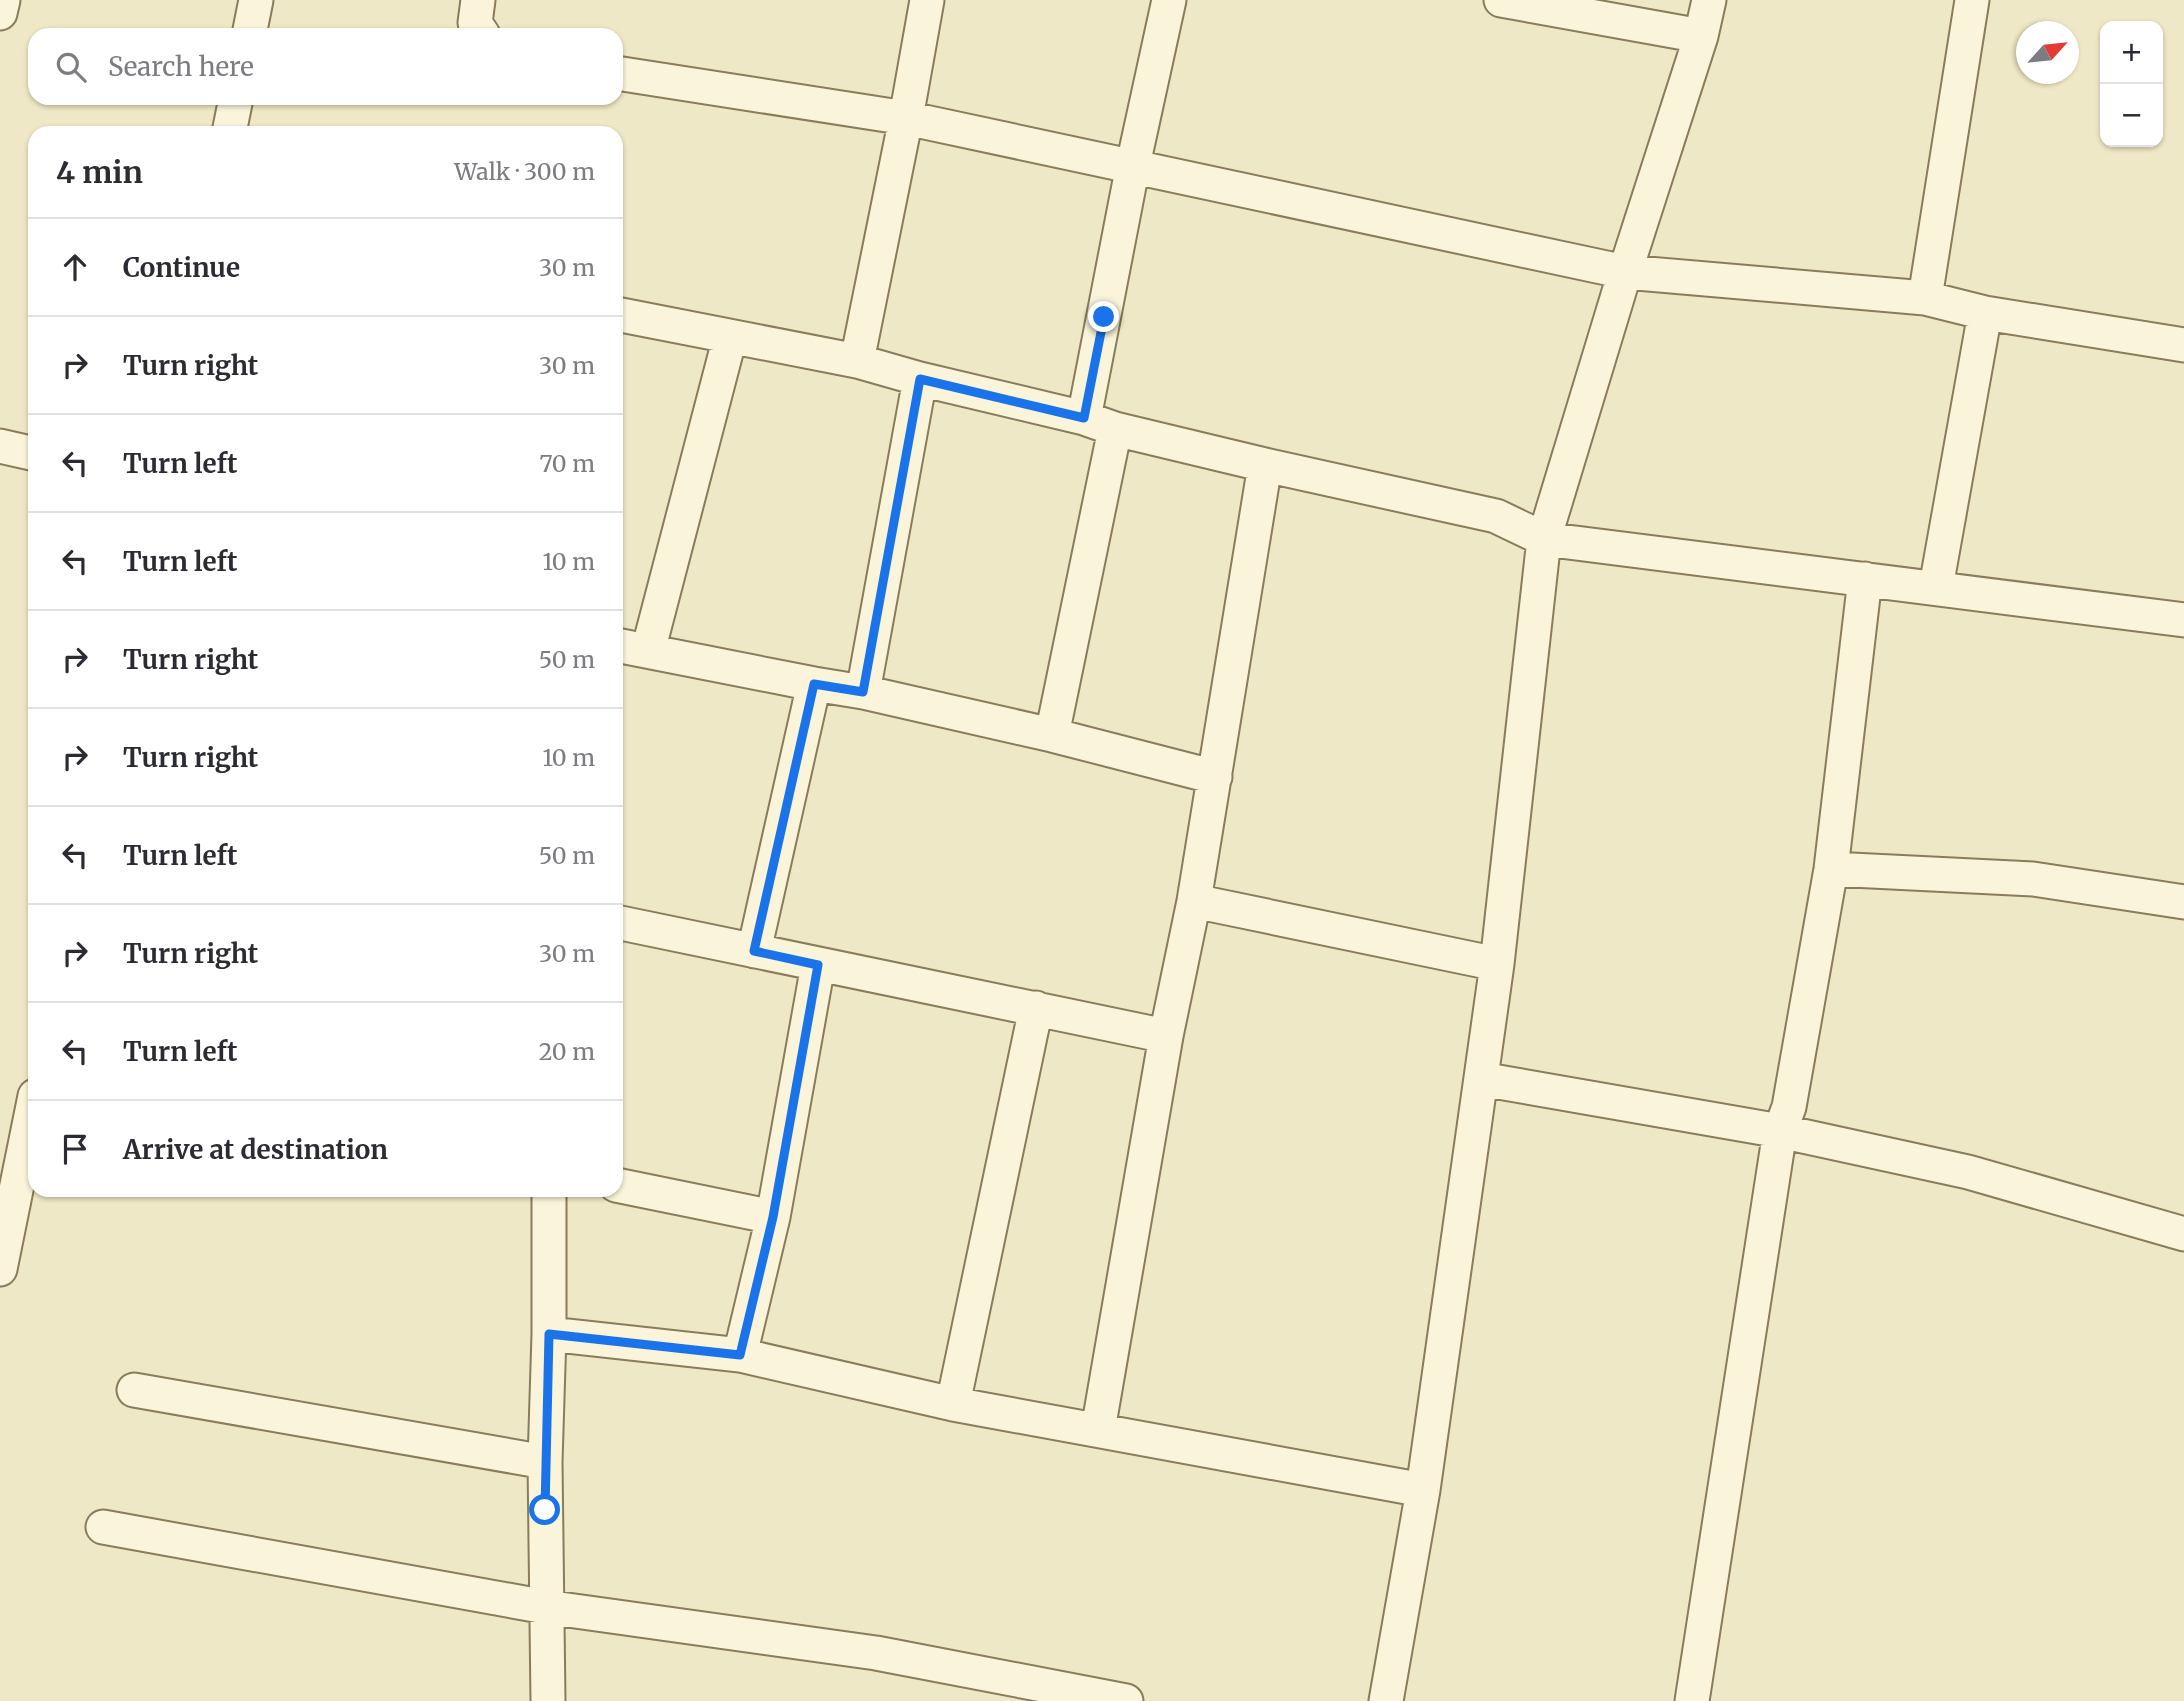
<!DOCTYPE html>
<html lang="en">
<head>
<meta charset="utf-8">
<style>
  :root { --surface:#fff; --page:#f2f2f3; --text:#2b2b33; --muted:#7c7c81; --line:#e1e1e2 }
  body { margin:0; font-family:Merriweather,serif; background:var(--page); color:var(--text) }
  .controls { position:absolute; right:21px; top:21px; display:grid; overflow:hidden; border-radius:14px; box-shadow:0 2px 5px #0004 }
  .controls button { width:63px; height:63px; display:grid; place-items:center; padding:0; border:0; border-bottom:2px solid var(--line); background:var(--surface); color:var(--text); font:35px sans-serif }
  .compass { position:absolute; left:2016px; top:21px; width:63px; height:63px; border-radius:50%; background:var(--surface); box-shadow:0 2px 5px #0004; rotate:63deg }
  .stop { position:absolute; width:21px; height:21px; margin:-16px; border:5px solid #1a73e8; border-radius:50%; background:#fff }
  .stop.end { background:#1a73e8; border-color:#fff; box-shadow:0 2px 7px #0008 }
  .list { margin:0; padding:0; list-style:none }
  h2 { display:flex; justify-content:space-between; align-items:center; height:91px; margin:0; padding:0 28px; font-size:30px }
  h2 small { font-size:23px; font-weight:400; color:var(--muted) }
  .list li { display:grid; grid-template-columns:46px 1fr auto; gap:21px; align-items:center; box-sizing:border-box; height:98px; padding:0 28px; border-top:2px solid var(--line) }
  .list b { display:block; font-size:26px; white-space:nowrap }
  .list em { font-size:23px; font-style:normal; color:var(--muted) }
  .icon { flex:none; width:38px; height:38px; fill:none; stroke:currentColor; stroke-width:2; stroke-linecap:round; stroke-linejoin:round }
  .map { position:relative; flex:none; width:2184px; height:1701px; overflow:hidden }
  .search { position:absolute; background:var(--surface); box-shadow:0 2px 5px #0004; left:28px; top:28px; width:595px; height:77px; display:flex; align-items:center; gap:18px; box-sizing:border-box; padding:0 24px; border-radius:21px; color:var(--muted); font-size:26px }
  .panel { position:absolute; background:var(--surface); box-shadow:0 2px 5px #0004; left:28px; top:126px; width:595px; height:1071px; border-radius:21px }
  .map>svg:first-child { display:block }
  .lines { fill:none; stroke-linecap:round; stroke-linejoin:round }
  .street-casing { stroke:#8a7b5b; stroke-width:37 }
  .street { stroke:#f9f4da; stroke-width:33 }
  .route { stroke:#1a73e8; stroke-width:9 }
</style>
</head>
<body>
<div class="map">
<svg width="2184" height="1701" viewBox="0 0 2184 1701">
  <rect width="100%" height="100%" fill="#efe8c6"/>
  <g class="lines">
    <defs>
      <path id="street" d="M 478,0 L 475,23 L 483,35
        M 1501,0 L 1701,36
        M 0,13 L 3,0
        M 249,35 L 256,0
        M 616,73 L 906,118 L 1625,272 L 1925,298 L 1985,313 L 2184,345
        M 229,133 L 236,98
        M 1925,298 L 1972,0
        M 616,314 L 857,361 L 920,379 L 1084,418 L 1115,429 L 1265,465 L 1496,516 L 1544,539 L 2184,620
        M 857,361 L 906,118 L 927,0
        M 1084,418 L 1133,165 L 1169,0
        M 0,446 L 35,454
        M 1936,587 L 1985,313
        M 616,645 L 814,684 L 863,692 L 1052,735 L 1215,777
        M 648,651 L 730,337
        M 863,692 L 920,379
        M 1052,735 L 1115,429
        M 1831,869 L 2033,879 L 2184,902
        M 1194,901 L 1497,964
        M 616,922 L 1166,1036
        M 754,951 L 814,684
        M 1481,1079 L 1780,1131 L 1968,1172 L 2184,1234
        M 616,1185 L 773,1217
        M 0,1269 L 35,1096
        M 549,1334 L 740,1355 L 953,1404 L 1423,1490
        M 740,1355 L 773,1217 L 818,965
        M 134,1390 L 545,1462
        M 953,1404 L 1036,1008
        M 1098,1430 L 1166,1036 L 1194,901 L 1265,465
        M 103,1527 L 546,1607 L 876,1653 L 1126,1701
        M 548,1701 L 545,1462 L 549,1334 L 549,1190
        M 1386,1701 L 1423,1490 L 1497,964 L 1544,539 L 1625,272 L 1701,36 L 1709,0
        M 1692,1701 L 1780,1131 L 1789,1107 L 1831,869 L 1865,579"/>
    </defs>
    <use href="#street" class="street-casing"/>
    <use href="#street" class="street"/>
  </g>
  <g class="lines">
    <path class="route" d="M 545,1510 L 549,1334 L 740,1355 L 773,1217 L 818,965 L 754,951 L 814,684 L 863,692 L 920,379 L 1084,418 L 1104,317"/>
  </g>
</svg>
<div class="controls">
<button>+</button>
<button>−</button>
</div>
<svg class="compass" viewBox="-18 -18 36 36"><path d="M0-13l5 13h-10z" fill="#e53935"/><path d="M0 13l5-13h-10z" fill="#7c7c81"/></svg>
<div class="stop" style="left:545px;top:1510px"></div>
<div class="stop end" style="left:1104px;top:317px"></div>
<div class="search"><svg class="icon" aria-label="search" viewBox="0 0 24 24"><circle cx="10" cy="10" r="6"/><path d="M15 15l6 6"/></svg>Search here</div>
<section class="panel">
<h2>4 min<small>Walk · 300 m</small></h2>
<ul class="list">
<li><svg class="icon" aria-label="ahead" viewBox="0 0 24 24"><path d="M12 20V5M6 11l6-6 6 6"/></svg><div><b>Continue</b></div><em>30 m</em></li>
<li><svg class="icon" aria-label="right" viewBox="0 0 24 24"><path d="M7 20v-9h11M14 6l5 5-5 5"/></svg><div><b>Turn right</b></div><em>30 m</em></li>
<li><svg class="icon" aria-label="left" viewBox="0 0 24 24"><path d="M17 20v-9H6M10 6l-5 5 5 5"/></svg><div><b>Turn left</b></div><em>70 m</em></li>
<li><svg class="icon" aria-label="left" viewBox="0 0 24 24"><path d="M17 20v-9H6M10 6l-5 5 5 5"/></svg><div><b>Turn left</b></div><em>10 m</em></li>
<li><svg class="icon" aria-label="right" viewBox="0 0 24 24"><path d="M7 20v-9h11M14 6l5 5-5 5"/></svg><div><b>Turn right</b></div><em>50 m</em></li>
<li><svg class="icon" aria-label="right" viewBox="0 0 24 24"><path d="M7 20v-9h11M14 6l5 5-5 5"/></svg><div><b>Turn right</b></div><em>10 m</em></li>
<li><svg class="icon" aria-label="left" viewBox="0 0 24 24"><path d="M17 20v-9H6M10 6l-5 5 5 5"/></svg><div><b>Turn left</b></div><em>50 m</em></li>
<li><svg class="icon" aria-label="right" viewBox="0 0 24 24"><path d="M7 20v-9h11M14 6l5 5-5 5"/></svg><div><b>Turn right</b></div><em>30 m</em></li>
<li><svg class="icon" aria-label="left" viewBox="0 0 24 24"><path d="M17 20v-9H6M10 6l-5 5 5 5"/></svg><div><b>Turn left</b></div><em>20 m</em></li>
<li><svg class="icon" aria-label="arrive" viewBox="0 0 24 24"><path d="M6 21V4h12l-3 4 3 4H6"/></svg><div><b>Arrive at destination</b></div></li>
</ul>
</section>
</div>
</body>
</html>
